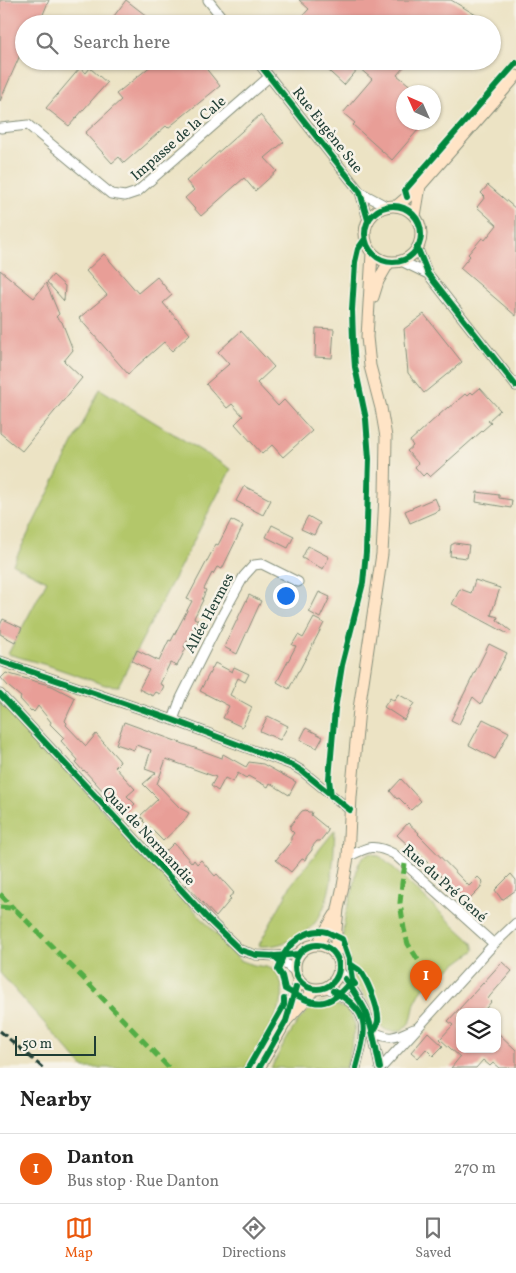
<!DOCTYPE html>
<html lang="en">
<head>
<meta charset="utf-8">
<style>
  :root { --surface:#fff; --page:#f6f6f6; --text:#222; --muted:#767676; --line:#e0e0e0; --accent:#ea580c }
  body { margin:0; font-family:Vollkorn,serif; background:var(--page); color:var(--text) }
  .controls { position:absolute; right:15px; bottom:15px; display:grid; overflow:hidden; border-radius:10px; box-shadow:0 1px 4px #0004 }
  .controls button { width:45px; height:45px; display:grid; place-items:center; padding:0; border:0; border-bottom:1px solid var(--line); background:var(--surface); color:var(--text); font:25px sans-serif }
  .compass { position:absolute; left:396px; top:85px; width:45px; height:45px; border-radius:50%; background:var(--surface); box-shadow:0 1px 4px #0004; rotate:315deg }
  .scale { position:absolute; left:15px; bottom:12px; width:81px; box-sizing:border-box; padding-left:5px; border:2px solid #1f3d34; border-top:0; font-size:14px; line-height:18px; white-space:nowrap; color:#1f3d34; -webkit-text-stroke:4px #f7f3e8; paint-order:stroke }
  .you { position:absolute; left:285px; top:595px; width:18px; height:18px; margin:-12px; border:4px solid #fff; border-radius:50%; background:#1a73e8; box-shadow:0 0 0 8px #1a73e833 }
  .badge { display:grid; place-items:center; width:32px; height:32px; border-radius:50%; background:var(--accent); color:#fff; font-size:16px; font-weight:700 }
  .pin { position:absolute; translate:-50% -41px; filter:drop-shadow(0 1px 2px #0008) }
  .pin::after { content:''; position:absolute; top:26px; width:18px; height:15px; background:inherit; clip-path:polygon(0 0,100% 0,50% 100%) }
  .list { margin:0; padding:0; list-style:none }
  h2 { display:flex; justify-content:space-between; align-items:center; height:65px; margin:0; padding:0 20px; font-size:21px }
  h2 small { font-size:16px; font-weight:400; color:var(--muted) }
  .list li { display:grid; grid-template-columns:32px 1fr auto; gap:15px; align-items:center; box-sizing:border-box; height:70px; padding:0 20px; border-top:1px solid var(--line) }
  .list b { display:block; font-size:19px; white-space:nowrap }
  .list p { margin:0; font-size:16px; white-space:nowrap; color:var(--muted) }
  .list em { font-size:16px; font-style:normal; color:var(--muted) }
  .icon { flex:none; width:28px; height:28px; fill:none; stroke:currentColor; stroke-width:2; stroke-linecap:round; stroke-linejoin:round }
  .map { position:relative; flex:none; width:516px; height:1068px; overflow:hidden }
  .search { position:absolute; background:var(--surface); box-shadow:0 1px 4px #0004; left:15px; right:15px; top:15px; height:55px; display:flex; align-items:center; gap:12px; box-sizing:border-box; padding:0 18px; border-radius:28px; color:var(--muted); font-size:19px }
  .sheet { height:135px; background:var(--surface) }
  nav { display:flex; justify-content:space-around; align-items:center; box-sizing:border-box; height:70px; border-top:1px solid var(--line); background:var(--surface); font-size:14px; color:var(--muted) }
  nav a { display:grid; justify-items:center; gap:2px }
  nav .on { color:var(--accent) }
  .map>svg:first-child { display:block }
  .green { fill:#b3c76b; stroke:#698250 }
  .building { fill:#e89e97 }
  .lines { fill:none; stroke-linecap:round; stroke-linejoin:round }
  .street-casing { stroke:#86907c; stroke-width:11 }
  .secondary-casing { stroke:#86907c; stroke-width:13 }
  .street { stroke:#fff; stroke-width:9 }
  .secondary { stroke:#ffe4c6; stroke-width:11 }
  .rail { stroke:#1f3d34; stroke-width:3; stroke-dasharray:8 4; stroke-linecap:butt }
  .quiet { stroke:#52ad45; stroke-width:5; stroke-dasharray:10 5; stroke-linecap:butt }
  .cycleway-casing { stroke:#f7f3e8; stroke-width:9 }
  .cycleway { stroke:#00873e; stroke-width:6 }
  .labels { text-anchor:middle; stroke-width:5; stroke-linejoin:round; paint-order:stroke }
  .street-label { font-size:15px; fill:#1f3d34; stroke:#f7f3e8 }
</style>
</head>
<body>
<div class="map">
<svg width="516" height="1068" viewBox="0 0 516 1068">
  <rect width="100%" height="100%" fill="#f7f3e8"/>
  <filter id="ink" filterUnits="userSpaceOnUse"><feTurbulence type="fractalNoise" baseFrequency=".02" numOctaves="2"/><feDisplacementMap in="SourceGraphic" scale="10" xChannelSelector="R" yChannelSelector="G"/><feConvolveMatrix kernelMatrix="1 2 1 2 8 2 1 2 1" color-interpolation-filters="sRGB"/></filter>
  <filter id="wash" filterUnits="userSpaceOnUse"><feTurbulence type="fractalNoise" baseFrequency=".0096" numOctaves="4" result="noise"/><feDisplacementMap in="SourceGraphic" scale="20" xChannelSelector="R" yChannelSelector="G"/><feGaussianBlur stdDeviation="1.12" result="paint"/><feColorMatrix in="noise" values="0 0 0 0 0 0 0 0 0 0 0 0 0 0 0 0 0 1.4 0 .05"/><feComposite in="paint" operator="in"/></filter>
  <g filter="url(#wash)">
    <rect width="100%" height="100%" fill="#ece3c4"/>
    <path class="green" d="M 100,389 L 231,469 L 118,686 L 105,685 L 50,666 L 8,654 L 47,581 L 13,564 Z
      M 0,698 L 240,960 C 243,961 247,963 251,964 C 258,967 267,965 273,970 C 282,976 284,993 281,1003 C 275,1023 256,1049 245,1068 L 84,1068 L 0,973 Z
      M 335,830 C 333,861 334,909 307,931 C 304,933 300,935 297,937 C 286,943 273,947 260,946 L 259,945 L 291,885 Z
      M 371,853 L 381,857 L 473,943 L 475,950 L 423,988 L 415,1003 L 411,1021 L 402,1031 C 395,1031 389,1033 383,1028 C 377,1023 377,1015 373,1008 C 367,998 358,989 353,979 C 350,972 351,963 348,956 C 346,949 343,942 343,934 C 343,917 350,902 354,885 C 357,872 356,858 371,853 Z
      M 328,1002 L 344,1008 L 350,1014 L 355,1024 L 353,1040 L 346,1068 L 271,1068 C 282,1049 299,1010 320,1003 C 323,1002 325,1003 328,1002 Z"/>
    <g id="blocks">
      <path class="building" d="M 0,0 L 49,0 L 39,24 L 24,24 L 24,46 L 0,101 Z
        M 126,0 L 157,24 L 108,24 Z
        M 299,0 L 451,0 L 491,24 L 295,24 L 309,9 Z
        M 157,61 L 200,61 L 220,86 L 168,128 L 166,126 L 124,163 L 119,157 L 112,163 L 85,133 L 121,100 L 116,94 Z
        M 318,61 L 409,61 L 397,75 L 418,92 L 404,92 L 404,122 L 425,122 L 392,160 L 353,125 L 355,123 L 343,113 L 372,79 L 359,68 L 344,85 Z
        M 80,68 L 86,73 L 90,68 L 107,83 L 69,126 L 46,108 Z
        M 260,115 L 284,142 L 265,158 L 277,171 L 255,191 L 244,178 L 201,216 L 185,198 L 194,190 L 186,181 Z
        M 488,185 L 516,209 L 516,316 L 460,268 L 470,256 L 468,254 L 482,238 L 485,240 L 497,225 L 477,207 L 485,197 L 481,193 Z
        M 104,254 L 138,293 L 157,277 L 172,295 L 163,303 L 190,334 L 172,351 L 164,342 L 128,374 L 79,318 L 107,295 L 86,271 Z
        M 0,270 L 34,298 L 46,283 L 59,314 L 56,317 L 62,322 L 73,350 L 64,361 L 82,378 L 22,451 L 0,433 Z
        M 53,275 L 65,286 L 64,301 L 47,282 Z
        M 424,314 L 462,362 L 424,393 L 408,373 L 404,329 Z
        M 316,328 L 334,329 L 332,358 L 315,357 Z
        M 241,331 L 274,367 L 257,383 L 278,406 L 284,400 L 312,431 L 283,457 L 272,445 L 262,454 L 235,424 L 243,416 L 232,404 L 227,408 L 206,384 L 229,364 L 218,352 Z
        M 480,388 L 500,410 L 488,421 L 491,423 L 430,477 L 426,473 L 423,476 L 415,467 L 418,463 L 407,451 L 413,446 L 410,441 L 448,407 L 449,408 L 465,394 L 467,396 L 471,392 L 473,394 Z
        M 244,486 L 271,500 L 263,515 L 236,501 Z
        M 477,492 L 499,495 L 499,498 L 512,500 L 511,508 L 476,502 Z
        M 435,498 L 440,510 L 410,523 L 405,511 Z
        M 308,516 L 320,523 L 314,535 L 301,529 Z
        M 231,520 L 243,526 L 222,569 L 217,567 L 213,574 L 212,573 L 204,589 L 206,590 L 202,600 L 203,600 L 194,618 L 198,620 L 184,647 L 186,648 L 177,666 L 170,663 L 160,684 L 164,686 L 160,694 L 156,692 L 153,696 L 139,689 L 149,670 L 132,661 L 137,650 L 159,661 L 169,640 L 171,641 L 192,601 L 187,599 L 198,578 L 216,544 L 218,545 Z
        M 272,525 L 294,536 L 288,548 L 266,537 Z
        M 455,543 L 469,545 L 467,558 L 450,556 L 451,545 Z
        M 308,546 L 329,557 L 323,569 L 302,558 Z
        M 475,580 L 500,588 L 491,615 L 498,617 L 497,620 L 511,631 L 508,634 L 452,604 L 460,589 L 471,593 Z
        M 319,592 L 330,597 L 320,618 L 309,612 Z
        M 249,595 L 261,601 L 237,654 L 224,647 Z
        M 314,618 L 324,623 L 299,671 L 298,671 L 289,689 L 277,682 L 296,646 L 292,645 L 298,635 L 303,638 Z
        M 3,619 L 22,628 L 15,642 L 0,634 L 0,625 Z
        M 489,644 L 507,653 L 481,704 L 473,697 L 459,724 L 451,720 Z
        M 215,663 L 232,672 L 234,667 L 249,674 L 245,682 L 238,678 L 230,695 L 252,707 L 242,727 L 223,718 L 229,706 L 200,691 Z
        M 6,673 L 52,686 L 75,698 L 65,721 L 67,723 L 66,725 L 86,746 L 96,734 L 119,760 L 120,762 L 115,767 L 135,789 L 127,796 L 135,804 L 124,814 L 84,770 L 83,771 L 76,763 L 78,760 L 61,741 L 64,738 L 50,724 L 51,722 L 38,706 L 34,712 L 32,710 L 31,711 L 20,699 L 21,697 L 9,687 L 1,678 Z
        M 398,694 L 414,703 L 404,720 L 384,707 L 390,698 L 394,701 Z
        M 268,716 L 288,726 L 280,740 L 260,731 Z
        M 483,719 L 509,732 L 495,759 L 469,745 Z
        M 124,722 L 222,758 L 223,754 L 246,767 L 249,762 L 263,764 L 296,782 L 289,795 L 270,783 L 268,787 L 248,776 L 246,778 L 238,773 L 233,782 L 225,778 L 218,791 L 211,786 L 216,777 L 166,759 L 157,784 L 180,808 L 189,813 L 184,821 L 163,841 L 143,821 L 144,820 L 140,816 L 158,799 L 143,784 L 156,773 L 145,769 L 151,750 L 136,745 L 134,750 L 116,744 Z
        M 306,728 L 323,737 L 317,748 L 300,740 Z
        M 401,779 L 421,801 L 411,810 L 399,798 L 397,799 L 390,791 Z
        M 306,810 L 308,812 L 312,812 L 311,815 L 327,828 L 328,831 L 320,841 L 317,841 L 312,847 L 312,850 L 307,856 L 305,860 L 302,859 L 291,872 L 276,860 L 291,841 L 291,837 L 294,833 L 290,829 L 290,826 L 302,811 Z
        M 408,823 L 419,833 L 418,834 L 469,886 L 478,877 L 483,882 L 480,889 L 467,902 L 409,844 L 408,845 L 397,835 Z
        M 174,843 L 192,863 L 194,860 L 197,864 L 201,860 L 215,876 L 217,874 L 234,893 L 229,897 L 231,899 L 216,917 L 186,885 L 188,883 L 178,873 L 179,872 L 163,854 Z
        M 511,874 L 516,880 L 516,890 L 502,900 L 495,890 Z
        M 502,962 L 512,971 L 490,996 L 488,999 L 491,1002 L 483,1012 L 460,1012 L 460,1049 L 497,1049 L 497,1032 L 516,1050 L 516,1068 L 499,1068 L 493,1063 L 490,1066 L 483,1060 L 476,1068 L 451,1068 L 460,1057 L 440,1039 L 453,1025 L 448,1021 L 483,983 Z
        M 428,1032 L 443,1046 L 433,1056 L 426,1049 L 418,1058 L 411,1052 Z"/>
    </g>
  </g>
  <g filter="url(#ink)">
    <use href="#blocks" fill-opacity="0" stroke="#86907c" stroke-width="1"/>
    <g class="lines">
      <defs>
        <path id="street" d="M 208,0 L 227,24
          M 257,61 L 360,192 L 368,220
          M 1,128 L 28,125 L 111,194 L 125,196 L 137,192 L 269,77
          M 360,192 L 386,206
          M 417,247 L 428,274 L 516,386
          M 401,261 L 428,274
          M 0,661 L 173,720 L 292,765 L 302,771 L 350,810
          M 0,694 L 124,827 L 208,919 L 240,950 L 256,955 L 275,956 L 299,954
          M 173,720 L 181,698 L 223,614 L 244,576 L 254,565 L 262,564 L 298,582
          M 348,857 C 367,847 373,843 394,854 L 494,944
          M 275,956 L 296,972
          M 339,970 C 348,983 358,996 365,1010 C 373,1028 376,1049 380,1068
          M 326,987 C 371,1011 368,1022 356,1068
          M 373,1032 C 394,1041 394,1037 414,1029
          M 381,1068 L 494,944 L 516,923"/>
        <path id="secondary" d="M365 234a28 28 0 1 1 56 0a28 28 0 1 1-56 0Z
          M 397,206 L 420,186 L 516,76
          M 415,216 L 420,186
          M 373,297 L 378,281 L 389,262
          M 317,945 L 335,915
          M295 967a22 22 0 1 1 44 0a22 22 0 1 1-44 0Z
          M 336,957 L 336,929 L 338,909 L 343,886 L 348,857 L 351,797 L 359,709 L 382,554 L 385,495 L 386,437 L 381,408 L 370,366 L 367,337 L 372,253
          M 287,1017 L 299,980
          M 259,1068 L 286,1021 L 315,989"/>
      </defs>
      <use href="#street" class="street-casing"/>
      <use href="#secondary" class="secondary-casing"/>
      <use href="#street" class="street"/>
      <use href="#secondary" class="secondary"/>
      <path class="rail" d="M 0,1031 L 43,1068"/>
      <path class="quiet" d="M 405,864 L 402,883 L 400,903 L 404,929 L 408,944 L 427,974 L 428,986
        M 0,894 L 14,909
        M 0,907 L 10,908 L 17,911 L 90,985 L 169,1068"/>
      <defs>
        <path id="cycleway" d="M 257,61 L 360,192 L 368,220
          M 407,197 L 405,190 L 516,63
          M365 234a28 28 0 1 1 56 0a28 28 0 1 1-56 0Z
          M 417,247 L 428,274 L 516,386
          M 0,661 L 173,720 L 292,765 L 302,771 L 350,810
          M 0,694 L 124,827 L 208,919 L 240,950 L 256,955 L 275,956 L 299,954
          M 331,796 L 329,779 L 335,709 L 342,665 L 363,583 L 366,552 L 369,459 L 366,419 L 355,367 L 353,340 L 352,310 L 355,262 L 358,249 L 365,239
          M295 967a22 22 0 1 1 44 0a22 22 0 1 1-44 0Z
          M 273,956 L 281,963 L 278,970 L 282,976 L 285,989 C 317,1007 327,1010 352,980
          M 281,961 C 287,943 308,927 327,932 C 332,934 337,937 342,939 L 349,959 L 352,980 L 355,984
          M 350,964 C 353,966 358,969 360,971 C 367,979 378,1007 378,1017 C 379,1023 376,1027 373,1032
          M 345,979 C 352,989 360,1000 366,1012 C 373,1029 376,1049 380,1068
          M 333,991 C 373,1012 366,1030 356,1068
          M 248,1068 L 284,1005 L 284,999
          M 259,1068 L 286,1021 L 296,987"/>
      </defs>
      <use href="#cycleway" class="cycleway-casing"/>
      <use href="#cycleway" class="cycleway"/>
    </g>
  </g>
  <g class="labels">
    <g class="street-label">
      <text transform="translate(328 130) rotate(52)" y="5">Rue Eugène Sue</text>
      <text transform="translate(178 138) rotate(-41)" y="5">Impasse de la Cale</text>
      <text transform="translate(209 613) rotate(-62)" y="5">Allée Hermes</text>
      <text transform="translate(149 836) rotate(47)" y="5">Quai de Normandie</text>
      <text transform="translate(445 883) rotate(42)" y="5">Rue du Pré Gené</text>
    </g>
  </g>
</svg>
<div class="controls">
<button><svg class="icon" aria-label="layers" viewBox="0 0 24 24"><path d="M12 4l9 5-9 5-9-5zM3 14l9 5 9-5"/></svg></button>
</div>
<svg class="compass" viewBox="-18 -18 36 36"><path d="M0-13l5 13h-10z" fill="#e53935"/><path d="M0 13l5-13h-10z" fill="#767676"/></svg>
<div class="scale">50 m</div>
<div class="you"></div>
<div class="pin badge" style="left:426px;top:1001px">1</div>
<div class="search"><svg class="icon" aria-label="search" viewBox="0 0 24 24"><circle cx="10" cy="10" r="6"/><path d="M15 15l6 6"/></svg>Search here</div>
</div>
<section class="sheet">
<h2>Nearby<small></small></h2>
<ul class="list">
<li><span class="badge">1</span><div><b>Danton</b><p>Bus stop · Rue Danton</p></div><em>270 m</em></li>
</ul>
</section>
<nav>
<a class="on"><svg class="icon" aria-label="map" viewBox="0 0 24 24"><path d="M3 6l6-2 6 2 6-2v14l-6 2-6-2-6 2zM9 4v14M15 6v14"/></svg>Map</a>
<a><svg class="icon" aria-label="directions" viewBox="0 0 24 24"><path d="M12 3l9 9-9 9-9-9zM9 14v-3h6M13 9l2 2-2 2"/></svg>Directions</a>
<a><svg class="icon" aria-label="saved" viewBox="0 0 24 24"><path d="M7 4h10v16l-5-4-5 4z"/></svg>Saved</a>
</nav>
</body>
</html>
